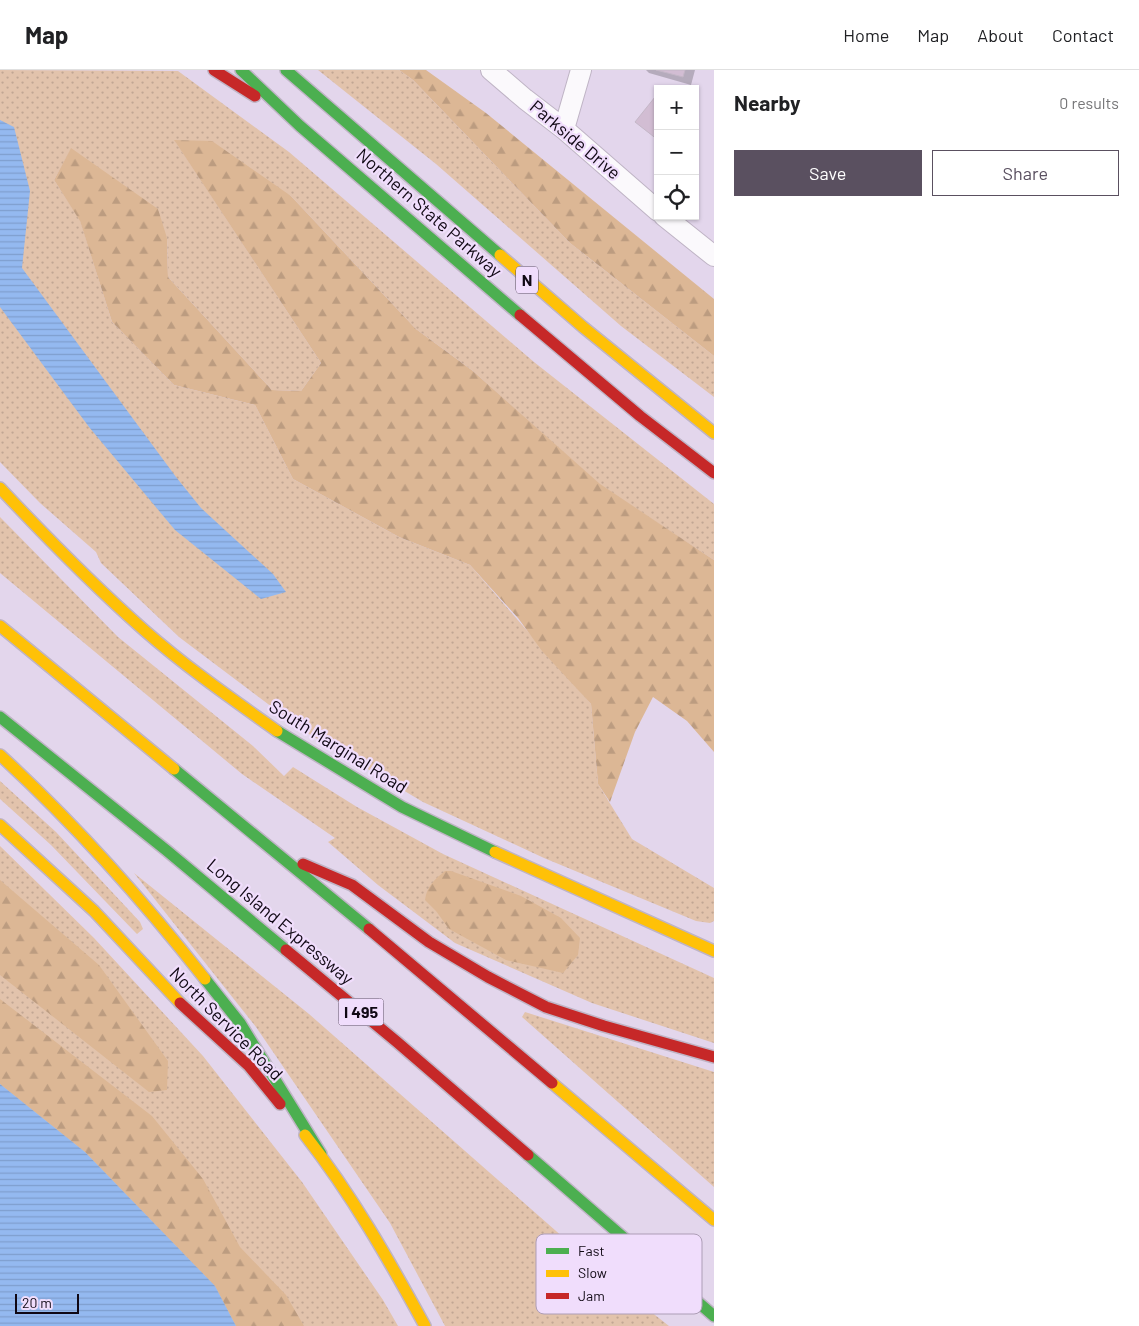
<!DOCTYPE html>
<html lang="en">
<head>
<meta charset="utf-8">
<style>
  :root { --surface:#fff; --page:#f2f2f2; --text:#202124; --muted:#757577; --line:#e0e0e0; --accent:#5a5060 }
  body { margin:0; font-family:Barlow,sans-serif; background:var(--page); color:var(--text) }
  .controls { position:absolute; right:15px; top:15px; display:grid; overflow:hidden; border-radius:0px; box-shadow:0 1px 4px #0004 }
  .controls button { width:45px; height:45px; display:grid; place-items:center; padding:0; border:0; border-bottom:1px solid var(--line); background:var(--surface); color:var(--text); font:25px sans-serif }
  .scale { position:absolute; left:15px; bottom:12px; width:64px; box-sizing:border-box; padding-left:5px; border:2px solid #100814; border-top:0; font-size:14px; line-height:18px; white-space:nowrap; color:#100814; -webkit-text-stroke:4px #f0ddfc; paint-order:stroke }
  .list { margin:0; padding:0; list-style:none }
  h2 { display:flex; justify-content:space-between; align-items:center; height:65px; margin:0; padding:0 20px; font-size:21px }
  h2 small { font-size:16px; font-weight:400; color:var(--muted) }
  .actions { display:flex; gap:10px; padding:15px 20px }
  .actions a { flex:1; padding:11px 0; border:1px solid var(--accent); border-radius:0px; text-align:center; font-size:18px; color:var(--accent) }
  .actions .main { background:var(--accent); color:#fff }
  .icon { flex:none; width:28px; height:28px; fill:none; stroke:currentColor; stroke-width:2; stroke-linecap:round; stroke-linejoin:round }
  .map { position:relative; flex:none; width:714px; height:1256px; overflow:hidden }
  header { display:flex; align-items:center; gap:30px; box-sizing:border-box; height:70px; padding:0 25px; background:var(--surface); border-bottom:1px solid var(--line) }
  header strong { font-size:24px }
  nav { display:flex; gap:28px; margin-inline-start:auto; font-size:18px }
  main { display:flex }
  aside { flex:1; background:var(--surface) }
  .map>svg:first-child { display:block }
  .grass { fill:url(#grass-dots) }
  .forest { fill:url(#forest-firs) }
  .water { fill:url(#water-rules) }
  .shadow { fill:#0003 }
  .building { fill:#d2bdd3; stroke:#c4b7c7 }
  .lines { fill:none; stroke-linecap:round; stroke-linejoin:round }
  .street-casing { stroke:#bfb4c5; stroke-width:22 }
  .fast-casing { stroke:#bfb4c5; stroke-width:14 }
  .slow-casing { stroke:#bfb4c5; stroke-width:14 }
  .jam-casing { stroke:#bfb4c5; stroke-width:14 }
  .street { stroke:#fbf9fc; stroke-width:20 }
  .fast { stroke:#4caf50; stroke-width:11 }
  .slow { stroke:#ffc107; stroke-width:11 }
  .jam { stroke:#c62828; stroke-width:11 }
  .labels { text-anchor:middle; stroke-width:4.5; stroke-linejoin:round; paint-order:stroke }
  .shield { fill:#f0ddfc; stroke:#53485a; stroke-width:1 }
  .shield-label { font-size:16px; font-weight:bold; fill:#100814 }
  .street-label { font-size:18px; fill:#100814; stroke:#f0ddfc }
  .key { fill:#f0ddfc; stroke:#ad9db6; stroke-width:1 }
  .key-label { font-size:14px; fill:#100814 }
</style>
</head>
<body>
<header>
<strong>Map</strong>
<nav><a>Home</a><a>Map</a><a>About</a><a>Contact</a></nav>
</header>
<main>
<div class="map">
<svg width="714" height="1256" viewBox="0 0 714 1256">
  <defs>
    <pattern id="grass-dots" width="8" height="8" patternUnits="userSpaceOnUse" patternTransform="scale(1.25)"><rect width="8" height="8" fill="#e2c3ac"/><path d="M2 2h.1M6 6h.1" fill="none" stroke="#c1a693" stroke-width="1.8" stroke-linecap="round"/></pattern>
    <pattern id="forest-firs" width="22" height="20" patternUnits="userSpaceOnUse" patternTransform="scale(1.25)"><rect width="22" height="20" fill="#dcb795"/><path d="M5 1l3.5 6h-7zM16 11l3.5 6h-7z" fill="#bc9c80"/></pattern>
    <pattern id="water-rules" width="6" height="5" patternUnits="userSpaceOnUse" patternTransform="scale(1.25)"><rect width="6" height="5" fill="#94b9f0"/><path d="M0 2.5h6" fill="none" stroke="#7f9ecd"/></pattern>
  </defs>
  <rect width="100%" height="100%" fill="#e3d6ec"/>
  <path class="grass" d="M 0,0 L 178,1 L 289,82 L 534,292 L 714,434 L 714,490 L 600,415 L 473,301 L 416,259 L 291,126 L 175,71 L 321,293 L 301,321 L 272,320 L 168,207 L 167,168 L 71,79 L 54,110 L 80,150 L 112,252 L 174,315 L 255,335 L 293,409 L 399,467 L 470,495 L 591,634 L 598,714 L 632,769 L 714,818 L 714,851 L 710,853 L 696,851 L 544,788 L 423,732 L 304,661 L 179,567 L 101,493 L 96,482 L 40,433 L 0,392 Z
    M 318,0 L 399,0 L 413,10 L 570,173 L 714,286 L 714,327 L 621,256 L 436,94 Z
    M 0,447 L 118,567 L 253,676 L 284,706 L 293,697 L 357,737 L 443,784 L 714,908 L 714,973 L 592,933 L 455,873 L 378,815 L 328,772 L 335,768 L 242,704 L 0,503 Z
    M 0,711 L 56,762 L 140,852 L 143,859 L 137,864 L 134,861 L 51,775 L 0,729 Z
    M 0,776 L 94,868 L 203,986 L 302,1112 L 383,1230 L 398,1256 L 0,1256 Z
    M 134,803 L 309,944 L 622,1219 L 669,1256 L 445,1256 L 390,1153 L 256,957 Z
    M 525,942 L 714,1002 L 714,1117 L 522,947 Z"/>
  <path class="forest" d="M 399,0 L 426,0 L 486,43 L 714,229 L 714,286 L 570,173 L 413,10 Z
    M 174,70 L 212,71 L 291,126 L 416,259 L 473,301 L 600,414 L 714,490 L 714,682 L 687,651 L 653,627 L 635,662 L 610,732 L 598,714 L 591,634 L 542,581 L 518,548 L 470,495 L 399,467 L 293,409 L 255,335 L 174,315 L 112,252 L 80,151 L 54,110 L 71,78 L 158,139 L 167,168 L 168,207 L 272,320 L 301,321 L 321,293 Z
    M 445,801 L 451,801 L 521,826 L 561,848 L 580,868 L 578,885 L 563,903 L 506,890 L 449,859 L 436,841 L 425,830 C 427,816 434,810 445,801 Z
    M 0,810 L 99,895 L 168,991 L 167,1020 L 149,1022 L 0,905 Z
    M 0,929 L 152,1046 L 203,1109 L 240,1177 L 286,1225 L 304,1256 L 236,1256 L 215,1216 L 85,1082 L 0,1014 Z"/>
  <path class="water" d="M 0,50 L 14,57 L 30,121 L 22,198 L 176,407 L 201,438 L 273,504 L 286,522 L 261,529 L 175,460 L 89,357 L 0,237 Z
    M 0,1014 L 85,1082 L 215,1216 L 236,1256 L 0,1256 Z"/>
  <path class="shadow" d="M 646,0 L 695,0 L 691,15 L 649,3 Z"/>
  <path class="building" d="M 656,0 L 685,0 L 683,7 Z
    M 655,27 L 658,29 L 658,70 L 635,52 Z"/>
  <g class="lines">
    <defs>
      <path id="street" d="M 491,0 L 525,29 L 564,59 L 658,141
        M 564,59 L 581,0
        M 664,146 L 714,186"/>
      <path id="fast" d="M 241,0 L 300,56 L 520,245
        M 286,0 L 500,185
        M 0,647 L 166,780 L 286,880
        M 277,661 L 402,737 L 495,782
        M 174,699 L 369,859
        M 205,909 L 240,953 L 321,1084
        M 528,1085 L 714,1246"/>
      <path id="slow" d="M 500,185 L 583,257 L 714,363
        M 0,418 C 46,467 93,515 144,560 C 186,597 232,629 277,661
        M 0,556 L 174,699
        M 0,685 C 75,754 142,829 205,909
        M 0,755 L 94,841 L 180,933
        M 495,782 L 714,881
        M 552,1013 L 714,1150
        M 305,1065 C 352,1125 389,1190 425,1256"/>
      <path id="jam" d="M 214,0 L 255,26
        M 520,245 L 640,346 L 714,403
        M 303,794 L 352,815 L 429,872 L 488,907 L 546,937 L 604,956 L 714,987
        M 369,859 L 552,1013
        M 286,880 L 397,972 L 528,1085
        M 180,933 L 249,996 L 280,1034"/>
    </defs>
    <use href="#street" class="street-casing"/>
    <use href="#fast" class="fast-casing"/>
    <use href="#slow" class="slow-casing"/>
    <use href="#jam" class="jam-casing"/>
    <use href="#street" class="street"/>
    <use href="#fast" class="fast"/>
    <use href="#slow" class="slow"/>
    <use href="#jam" class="jam"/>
  </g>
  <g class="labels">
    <g class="shield">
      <rect x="516" y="196.5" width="22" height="27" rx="4"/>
      <rect x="338.5" y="928.5" width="45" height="27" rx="4"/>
    </g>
    <g class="shield-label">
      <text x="527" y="216">N</text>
      <text x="361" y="948">I 495</text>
    </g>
    <g class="street-label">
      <text transform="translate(575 70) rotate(40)" y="6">Parkside Drive</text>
      <text transform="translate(429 143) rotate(41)" y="6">Northern State Parkway</text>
      <text transform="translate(338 677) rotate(32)" y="6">South Marginal Road</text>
      <text transform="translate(280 852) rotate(40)" y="6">Long Island Expressway</text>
      <text transform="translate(226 954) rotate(45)" y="6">North Service Road</text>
    </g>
  </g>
  <rect x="536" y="1164" width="166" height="80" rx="8" class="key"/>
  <rect x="546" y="1178" width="23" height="6" fill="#4caf50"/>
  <rect x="546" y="1200" width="23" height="7" fill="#ffc107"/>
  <rect x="546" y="1223" width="23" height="6" fill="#c62828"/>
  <g class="key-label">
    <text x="578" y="1186">Fast</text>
    <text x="578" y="1208">Slow</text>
    <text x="578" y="1231">Jam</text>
  </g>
</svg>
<div class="controls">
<button>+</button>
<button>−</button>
<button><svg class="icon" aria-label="locate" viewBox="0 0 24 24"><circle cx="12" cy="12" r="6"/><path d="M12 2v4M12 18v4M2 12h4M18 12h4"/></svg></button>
</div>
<div class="scale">20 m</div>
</div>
<aside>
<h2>Nearby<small>0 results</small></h2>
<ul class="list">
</ul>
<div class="actions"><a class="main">Save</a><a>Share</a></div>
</aside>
</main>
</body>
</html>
